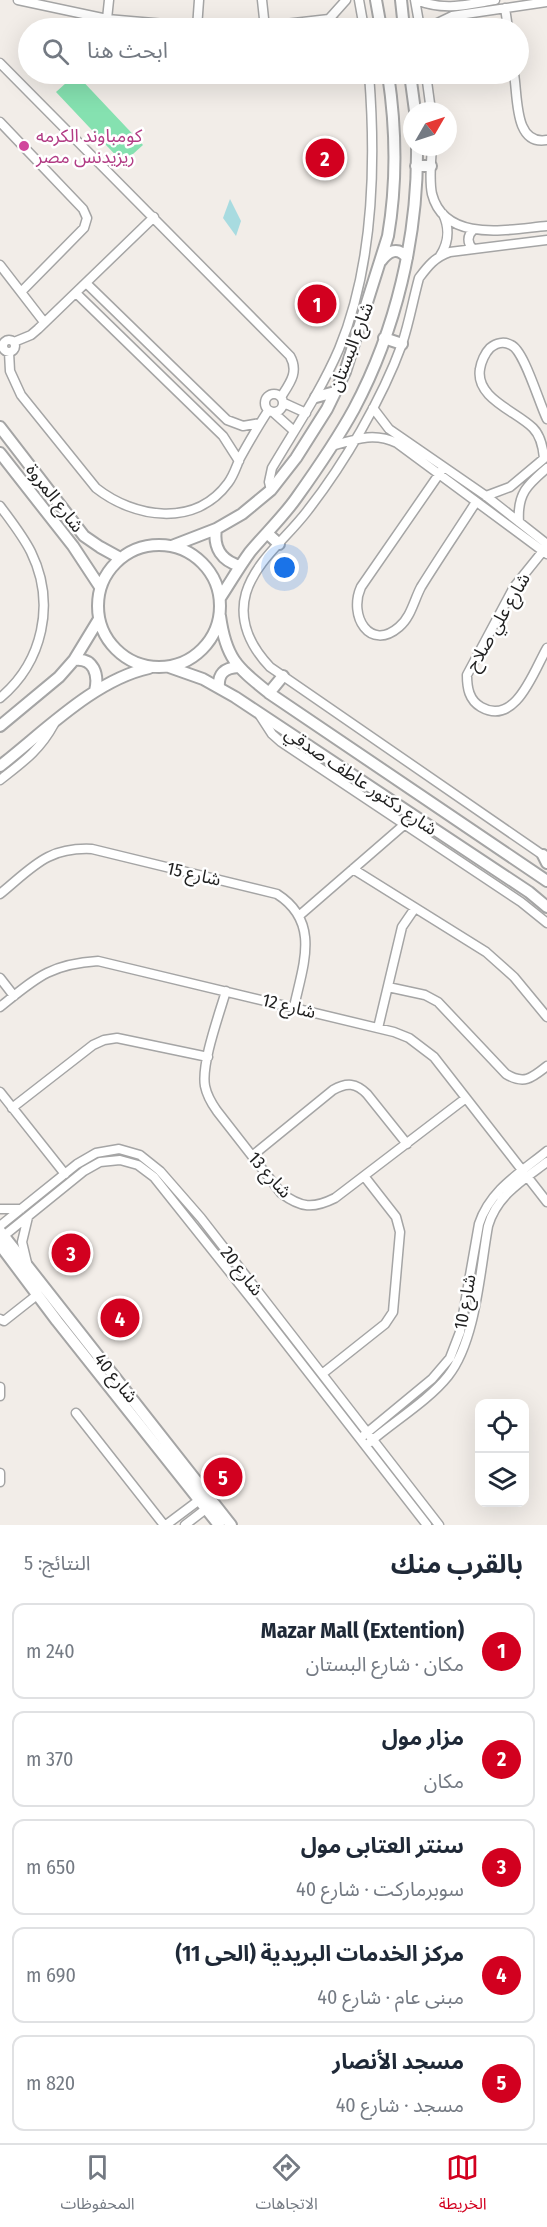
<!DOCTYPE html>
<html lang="ar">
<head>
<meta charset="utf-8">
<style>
  :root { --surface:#fff; --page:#f6f6f7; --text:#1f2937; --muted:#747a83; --line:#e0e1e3; --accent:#d2001f }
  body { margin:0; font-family:"Fira Sans Condensed","Noto Sans Arabic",sans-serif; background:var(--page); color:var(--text); direction:rtl }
  .controls { position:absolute; right:18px; bottom:18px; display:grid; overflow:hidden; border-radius:12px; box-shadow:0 6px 24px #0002 }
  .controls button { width:54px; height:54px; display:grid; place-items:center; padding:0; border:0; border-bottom:2px solid var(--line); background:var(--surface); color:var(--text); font:30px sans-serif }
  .compass { position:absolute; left:403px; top:102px; width:54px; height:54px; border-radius:50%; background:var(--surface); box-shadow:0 6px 24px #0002; rotate:51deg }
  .you { position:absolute; left:285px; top:568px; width:21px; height:21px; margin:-15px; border:4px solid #fff; border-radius:50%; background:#1a73e8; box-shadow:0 0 0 9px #1a73e833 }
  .badge { display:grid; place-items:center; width:39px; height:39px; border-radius:50%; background:var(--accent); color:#fff; font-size:20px; font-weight:700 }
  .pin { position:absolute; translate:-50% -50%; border:3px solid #fff; box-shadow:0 2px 6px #0006 }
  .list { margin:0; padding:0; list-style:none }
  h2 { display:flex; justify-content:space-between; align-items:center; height:78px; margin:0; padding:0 24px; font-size:26px }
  h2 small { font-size:20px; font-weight:400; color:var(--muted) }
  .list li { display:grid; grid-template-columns:39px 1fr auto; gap:18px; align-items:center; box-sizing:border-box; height:96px; margin:0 12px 12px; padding:0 12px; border:2px solid var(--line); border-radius:12px }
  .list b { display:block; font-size:22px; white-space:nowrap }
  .list p { margin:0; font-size:20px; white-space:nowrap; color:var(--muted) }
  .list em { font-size:20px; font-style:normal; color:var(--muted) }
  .icon { flex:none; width:33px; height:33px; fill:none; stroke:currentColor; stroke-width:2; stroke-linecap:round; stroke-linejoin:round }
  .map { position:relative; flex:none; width:547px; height:1525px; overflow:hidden; direction:ltr }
  .search { position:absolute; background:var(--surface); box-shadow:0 6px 24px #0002; left:18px; right:18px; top:18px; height:66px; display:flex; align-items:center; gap:15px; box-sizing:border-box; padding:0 21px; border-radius:33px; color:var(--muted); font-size:22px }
  .sheet { height:618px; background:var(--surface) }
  nav { display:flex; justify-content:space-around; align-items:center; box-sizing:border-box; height:84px; border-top:2px solid var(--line); background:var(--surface); font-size:16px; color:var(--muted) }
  nav a { display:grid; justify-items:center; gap:3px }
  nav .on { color:var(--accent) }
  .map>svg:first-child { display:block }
  .pitch { fill:#85e1b0 }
  .water { fill:#a8dbe0 }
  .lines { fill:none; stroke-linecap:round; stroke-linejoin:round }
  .minor-casing { stroke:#a5a5a5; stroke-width:11 }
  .tertiary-casing { stroke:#a5a5a5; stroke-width:14 }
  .minor { stroke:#fff; stroke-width:8 }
  .tertiary { stroke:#fff; stroke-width:10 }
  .hotel-dot { fill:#d1479c; stroke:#fff; stroke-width:2 }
  .labels { text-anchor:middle; stroke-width:5; stroke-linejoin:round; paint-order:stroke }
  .hotel-label { font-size:18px; fill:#b23c85; stroke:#fff; text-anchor:start }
  .street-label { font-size:18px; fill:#212121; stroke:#fff }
</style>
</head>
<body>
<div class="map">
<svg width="547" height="1525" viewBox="0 0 547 1525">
  <rect width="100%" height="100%" fill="#f2ede8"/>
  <path class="pitch" d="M 76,74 L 143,145 L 123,163 L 56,92 Z"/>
  <path class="water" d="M 230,199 L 241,221 L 236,236 L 223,218 Z"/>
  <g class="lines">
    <defs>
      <path id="minor" d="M 18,0 L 107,19 L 212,28
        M 262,0 L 265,28
        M 359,0 L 364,28
        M 415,0 L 420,28
        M 416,0 C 445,11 465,5 495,0
        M 505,8 L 508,28
        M 107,19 L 109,0
        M 329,19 L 347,28
        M 197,28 L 199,0
        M 250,28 L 329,19 L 346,0
        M 427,28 L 452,16 L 547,2
        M 0,63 L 290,356 C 299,372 290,383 281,397
        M 426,74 L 431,111
        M 514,74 C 518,97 514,146 547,140
        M 0,122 L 83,209 L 87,218 L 84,228 L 22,291
        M 432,147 C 431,162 429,180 432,194 C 445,244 510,229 547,226
        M 473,249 C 467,243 467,236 473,230
        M 440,256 C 449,242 450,229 443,214
        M 0,265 L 44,322
        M 86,283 L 227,420 L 243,426 L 260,423
        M 76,293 L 223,436 L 239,461
        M3 346a6 6 0 1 1 12 0a6 6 0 1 1-12 0Z
        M 14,342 L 31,335 L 38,329 L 154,217
        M 9,352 L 10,371 L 21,395 L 96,488 C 134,518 195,528 228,483 C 234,475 236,467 240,458 C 249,442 258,426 268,411
        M265 403a9 9 0 1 1 18 0a9 9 0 1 1-18 0Z
        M 284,403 L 306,413
        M 373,408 L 389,429 L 486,496 L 547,544
        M 274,413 L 294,431
        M 332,446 C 356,439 374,432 397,443 L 547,554
        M 544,458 C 543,447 541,436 533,428 C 516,411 475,398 480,369 C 481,362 485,353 490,348 C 496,343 504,341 511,345 C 524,350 539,403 547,419
        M 444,467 L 361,587 C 348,616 370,652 399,627 C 411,617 414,600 421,587 C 439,558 458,530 476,502
        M 271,490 L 269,482 L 272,468 C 295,429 321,391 339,349 C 374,265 376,163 369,74
        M 486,496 L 510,487 L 547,456
        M 0,506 C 11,521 23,536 31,552 C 56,603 43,662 0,698
        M 519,522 C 517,494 527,485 547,468
        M 547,546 L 514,587 L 467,675 C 467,688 469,700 481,707 C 516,727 534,670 547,648
        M 259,714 L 272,734 L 281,742 L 521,902 L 547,923
        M 0,780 C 23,762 40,750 54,724
        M 547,858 L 270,667 C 251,647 238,621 246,593 C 256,560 288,537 308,510 C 344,464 382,399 402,344 C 409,323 413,300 419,278 C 428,266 435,257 450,252 L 547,240
        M 353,869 L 486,952 L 514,977 L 547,1017
        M 0,894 C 33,867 47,847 92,849 L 277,894 C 321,922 303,965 294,1007
        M 300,915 L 405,824
        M 0,978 L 14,996
        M 388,987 L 425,995 L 438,1002 L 506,1074 C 524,1085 532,1078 547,1066
        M 226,991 C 219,1015 201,1064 205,1086 C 207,1096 212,1104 217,1111 L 281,1193 C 301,1208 313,1209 335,1198 L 466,1098
        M 0,1007 C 36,978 50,964 98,961 L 394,1032 L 409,1038 L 434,1057 L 547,1202
        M 378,1028 L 402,927 L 415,908
        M 0,1092 L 65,1174
        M 12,1108 L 93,1045 L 104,1040 L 117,1038 L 208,1057
        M 252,1156 L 333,1090 C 347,1082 356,1083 367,1094 L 407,1144
        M 0,1209 L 21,1209
        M 0,1226 L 77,1164 L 96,1153 L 119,1149 L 140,1155 L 160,1171 L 201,1218 L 439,1525
        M 0,1239 L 84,1171 L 100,1162 L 120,1160 L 138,1165 L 154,1177 L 256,1305 L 427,1525
        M 27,1263 L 22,1242 L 28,1217
        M 0,1319 L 4,1321 L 37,1295
        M 322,1374 L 385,1324 L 393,1312 L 400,1232 L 396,1217 L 364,1176
        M 0,1387 L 0,1396
        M 76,1413 L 164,1525
        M 363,1436 L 432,1379 L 450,1358 L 460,1332 L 479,1224 C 490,1190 520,1173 547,1151
        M 370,1442 C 393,1422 429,1400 448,1376 C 476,1341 480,1270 488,1226 C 497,1195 523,1180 547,1162
        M 0,1473 L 0,1482
        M 166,1525 L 202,1498
        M 185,1525 L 211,1505"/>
      <path id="tertiary" d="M 376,0 L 381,28
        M 401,0 L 404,28
        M 410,74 L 415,111
        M 416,166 L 431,166
        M 381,261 C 388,251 398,246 407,258
        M 384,338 L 402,344
        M 316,397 L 335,392
        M 0,427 L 84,536 L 100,547 L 120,558
        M 0,453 L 73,546 L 100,587
        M 216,529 C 213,548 222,561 240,566
        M 267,533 L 279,544
        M98 606a61 61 0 1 1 122 0a61 61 0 1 1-122 0Z
        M 172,546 L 216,529 L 242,514 L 271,490 L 296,458 L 327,409 L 345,372 L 388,236 C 397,183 396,127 388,74
        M 220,598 C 230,583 239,567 250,552 C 265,534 283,517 297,497 C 317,469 337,440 354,409 C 396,330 418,237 417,147
        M 220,616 C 226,659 237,667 269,693 L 547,881
        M 74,660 C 94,657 99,675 95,691
        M 169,667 L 203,679 L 235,697 L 529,892 L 547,907
        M 219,687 C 218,674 224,668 238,667
        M 269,693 L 283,676
        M 0,726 L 59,677 L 74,660 L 99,619
        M 0,766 C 44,732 94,680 149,668
        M 543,855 L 547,863
        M 0,1231 L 231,1525
        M 0,1245 L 57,1321 L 219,1525"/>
    </defs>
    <use href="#minor" class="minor-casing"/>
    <use href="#tertiary" class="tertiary-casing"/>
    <use href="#minor" class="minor"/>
    <use href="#tertiary" class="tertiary"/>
  </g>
  <circle class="hotel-dot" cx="24" cy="146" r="6"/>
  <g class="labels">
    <g class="hotel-label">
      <text x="36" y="142">كومباوند الكرمه<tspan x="36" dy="21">ريزيدنس مصر</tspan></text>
    </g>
    <g class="street-label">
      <text transform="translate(351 347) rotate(-69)" y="6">شارع البستان</text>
      <text transform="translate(55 498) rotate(52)" y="6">شارع المروة</text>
      <text transform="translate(498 622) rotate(-60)" y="6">شارع علي صلاح</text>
      <text transform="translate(361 781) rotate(34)" y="6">شارع دكتور عاطف صدقي</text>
      <text transform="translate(194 874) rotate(13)" y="6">شارع 15</text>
      <text transform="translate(289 1006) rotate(14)" y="6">شارع 12</text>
      <text transform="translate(270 1175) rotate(48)" y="6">شارع 13</text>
      <text transform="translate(242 1271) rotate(52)" y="6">شارع 20</text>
      <text transform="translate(465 1302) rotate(-80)" y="6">شارع 10</text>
      <text transform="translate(116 1378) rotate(51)" y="6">شارع 40</text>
    </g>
  </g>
</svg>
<div class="controls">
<button><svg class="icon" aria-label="locate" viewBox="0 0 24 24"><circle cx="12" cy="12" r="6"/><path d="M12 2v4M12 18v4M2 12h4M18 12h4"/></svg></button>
<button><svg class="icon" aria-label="layers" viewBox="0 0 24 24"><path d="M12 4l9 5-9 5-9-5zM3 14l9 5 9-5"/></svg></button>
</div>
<svg class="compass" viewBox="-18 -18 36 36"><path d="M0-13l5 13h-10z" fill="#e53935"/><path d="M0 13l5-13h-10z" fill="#747a83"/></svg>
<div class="you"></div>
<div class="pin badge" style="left:317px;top:304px">1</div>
<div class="pin badge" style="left:325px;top:158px">2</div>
<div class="pin badge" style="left:71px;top:1253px">3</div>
<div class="pin badge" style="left:120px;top:1318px">4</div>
<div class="pin badge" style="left:223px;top:1477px">5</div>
<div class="search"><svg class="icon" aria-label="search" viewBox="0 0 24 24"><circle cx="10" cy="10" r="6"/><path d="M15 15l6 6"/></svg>ابحث هنا</div>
</div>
<section class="sheet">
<h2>بالقرب منك<small>النتائج: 5</small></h2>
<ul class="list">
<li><span class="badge">1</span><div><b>Mazar Mall (Extention)</b><p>مكان · شارع البستان</p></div><em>240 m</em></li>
<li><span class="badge">2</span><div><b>مزار مول</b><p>مكان</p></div><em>370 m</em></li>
<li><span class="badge">3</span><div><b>سنتر العتابى مول</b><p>سوبرماركت · شارع 40</p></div><em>650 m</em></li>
<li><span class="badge">4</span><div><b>مركز الخدمات البريدية (الحى 11)</b><p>مبنى عام · شارع 40</p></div><em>690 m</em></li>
<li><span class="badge">5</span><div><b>مسجد الأنصار</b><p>مسجد · شارع 40</p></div><em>820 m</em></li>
</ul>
</section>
<nav>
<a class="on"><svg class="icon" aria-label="map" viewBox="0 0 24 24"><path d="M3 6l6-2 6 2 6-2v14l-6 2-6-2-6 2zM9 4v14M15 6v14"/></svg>الخريطة</a>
<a><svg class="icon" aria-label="directions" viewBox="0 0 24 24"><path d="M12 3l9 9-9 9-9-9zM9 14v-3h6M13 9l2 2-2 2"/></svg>الاتجاهات</a>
<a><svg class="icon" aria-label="saved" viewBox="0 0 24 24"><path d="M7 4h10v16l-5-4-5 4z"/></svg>المحفوظات</a>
</nav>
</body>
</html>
